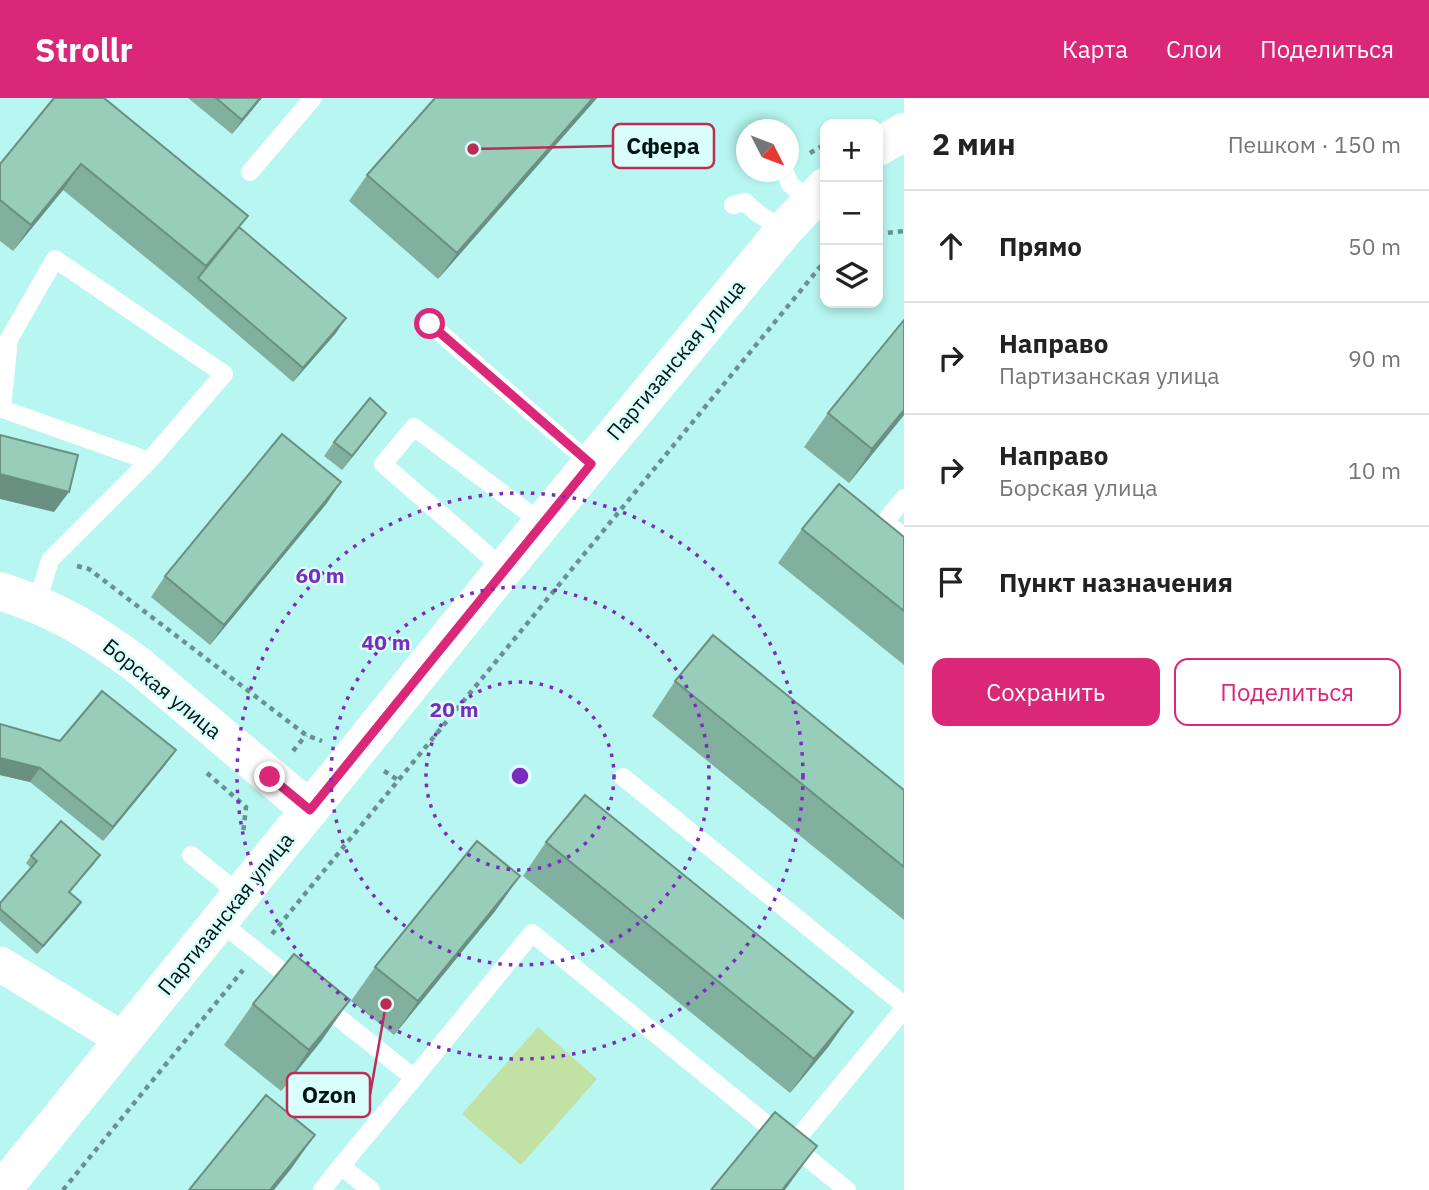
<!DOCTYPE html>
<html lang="ru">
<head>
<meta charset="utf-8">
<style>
  :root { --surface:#fff; --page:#f6f6f6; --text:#222; --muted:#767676; --line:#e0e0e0; --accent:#db2777 }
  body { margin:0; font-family:"IBM Plex Sans",sans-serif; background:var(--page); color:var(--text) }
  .controls { position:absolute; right:21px; top:21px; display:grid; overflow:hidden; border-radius:14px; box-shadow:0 4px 10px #0003 }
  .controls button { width:63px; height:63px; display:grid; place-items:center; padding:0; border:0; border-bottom:2px solid var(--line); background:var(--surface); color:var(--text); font:35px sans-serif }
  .compass { position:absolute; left:736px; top:21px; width:63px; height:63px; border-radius:50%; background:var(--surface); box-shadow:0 4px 10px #0003; rotate:132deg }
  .stop { position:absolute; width:21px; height:21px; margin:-16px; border:5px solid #db2777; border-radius:50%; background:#fff }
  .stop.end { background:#db2777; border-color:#fff; box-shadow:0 2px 7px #0008 }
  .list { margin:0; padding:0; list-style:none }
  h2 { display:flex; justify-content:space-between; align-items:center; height:91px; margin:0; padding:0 28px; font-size:30px }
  h2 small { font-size:23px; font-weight:400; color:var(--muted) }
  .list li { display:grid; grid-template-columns:46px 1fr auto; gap:21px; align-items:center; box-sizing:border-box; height:112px; padding:0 28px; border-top:2px solid var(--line) }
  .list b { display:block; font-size:26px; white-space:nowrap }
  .list p { margin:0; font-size:23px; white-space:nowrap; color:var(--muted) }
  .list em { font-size:23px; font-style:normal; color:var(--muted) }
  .actions { display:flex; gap:14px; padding:21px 28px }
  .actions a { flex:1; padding:16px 0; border:2px solid var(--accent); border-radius:14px; text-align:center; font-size:24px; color:var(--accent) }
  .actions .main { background:var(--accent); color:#fff }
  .icon { flex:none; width:38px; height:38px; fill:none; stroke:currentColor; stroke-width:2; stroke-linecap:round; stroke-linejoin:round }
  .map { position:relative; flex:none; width:904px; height:1092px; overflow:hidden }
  header { display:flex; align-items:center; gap:42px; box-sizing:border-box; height:98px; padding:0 35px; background:var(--accent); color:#fff }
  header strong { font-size:33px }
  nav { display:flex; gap:38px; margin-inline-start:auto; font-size:24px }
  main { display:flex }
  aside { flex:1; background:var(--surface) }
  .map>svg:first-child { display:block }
  .green { fill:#c2e1a4 }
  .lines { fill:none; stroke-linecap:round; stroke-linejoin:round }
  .path { stroke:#67928f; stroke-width:4.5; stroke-dasharray:5 5; stroke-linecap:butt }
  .lane { stroke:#fff; stroke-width:18 }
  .street { stroke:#fff; stroke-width:35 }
  .secondary { stroke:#fff; stroke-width:38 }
  .wall { fill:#82b09f }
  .shaded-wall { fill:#6a9082 }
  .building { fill:#97cdb9; stroke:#6a9082; stroke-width:2 }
  .route { stroke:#db2777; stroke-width:9 }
  .ring { fill:none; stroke:#7b2cbf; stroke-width:3.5; stroke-dasharray:3.5 7 }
  .labels { text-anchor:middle; stroke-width:5; stroke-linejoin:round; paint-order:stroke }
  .street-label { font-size:21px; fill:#001413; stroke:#d9fefb }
  .centre { fill:#7b2cbf; stroke:#d9fefb; stroke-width:3.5 }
  .ring-label { font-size:21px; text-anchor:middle; font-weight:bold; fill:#7b2cbf; stroke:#d9fefb; stroke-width:5; stroke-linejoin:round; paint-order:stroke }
  .leader { fill:none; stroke:#bc2c54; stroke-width:2.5 }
  .callout-dot { fill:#bc2c54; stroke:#d9fefb; stroke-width:2.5 }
  .callout { fill:#d9fefb; stroke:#bc2c54; stroke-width:2.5 }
  .callout-label { font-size:23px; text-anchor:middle; font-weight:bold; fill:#001413 }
</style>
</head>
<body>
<header>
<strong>Strollr</strong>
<nav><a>Карта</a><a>Слои</a><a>Поделиться</a></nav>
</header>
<main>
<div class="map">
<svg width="904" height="1092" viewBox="0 0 904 1092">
  <rect width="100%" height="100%" fill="#b8f6f1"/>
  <path class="green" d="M 538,929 L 597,981 L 521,1067 L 462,1016 Z"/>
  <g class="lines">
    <path class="path" d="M 810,55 L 824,47
      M 878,136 L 904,133
      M 77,468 L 89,471 L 306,637 L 322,643
      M 293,653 L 306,637
      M 384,673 L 398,682
      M 207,675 L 246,709 L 243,736
      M 272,836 L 825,163
      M 63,1092 L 243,872"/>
    <path class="lane" d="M 250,74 L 313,0
      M 785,74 L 790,86 L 809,103
      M 733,107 L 745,104 L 757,115 L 784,132
      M 430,226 L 591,366
      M 904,400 L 885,424 L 904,439
      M 504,471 L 383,366 L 414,329 L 542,425
      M 37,505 L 50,462 L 149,363 L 224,276 L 55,161 L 9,241 L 2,311 L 149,363
      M 623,679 L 904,907
      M 191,757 L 241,797
      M 220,824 L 298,886
      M 319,904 L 414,980 L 341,1068 L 371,1092
      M 414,980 L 532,835 L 847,1092
      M 792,1047 L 904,911
      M 322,1092 L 341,1068"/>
    <path class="street" d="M 0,866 L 124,942"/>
    <path class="secondary" d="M 878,49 L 904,34
      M 0,493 C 56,511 92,533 139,568 L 310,712
      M 2,1092 L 504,471 L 784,132 L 825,89"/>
  </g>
  <path class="wall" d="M 54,0 L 239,129 L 336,235 L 293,284 L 188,194 L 63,92 L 13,153 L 0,143 L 0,66 Z
    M 188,0 L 262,0 L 232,36 Z
    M 435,0 L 597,0 L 438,181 L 349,103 L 367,77 Z
    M 828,315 L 904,317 L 849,385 L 804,349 Z
    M 376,329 L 342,372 L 324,358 L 334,344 Z
    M 327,405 L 210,547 L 151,499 L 165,478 Z
    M 802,431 L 904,439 L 904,567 L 778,465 Z
    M 675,583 L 904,692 L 904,822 L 652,618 Z
    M 60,643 L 166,666 L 103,743 L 30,684 L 0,677 Z
    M 546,744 L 829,948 L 790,995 L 523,778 Z
    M 31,758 L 95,765 L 69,794 L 81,804 L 37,856 L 0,823 L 0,805 L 31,770 L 26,765 Z
    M 496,812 L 394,937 L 351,903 L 375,869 Z
    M 253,906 L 322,942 L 281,993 L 224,947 Z"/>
  <path class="shaded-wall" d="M 260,0 L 262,0 L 232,36 L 242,22 Z
    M 593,0 L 597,0 L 438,181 L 457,155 Z
    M 81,66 L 63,92 L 13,153 L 31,127 Z
    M 346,220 L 336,235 L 293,284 L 303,270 Z
    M 904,312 L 904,317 L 849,385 L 872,351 Z
    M 386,315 L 376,329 L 342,372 L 352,358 Z
    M 0,376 L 69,394 L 54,414 L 0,401 Z
    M 341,384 L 327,405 L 210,547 L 224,527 Z
    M 176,652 L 166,666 L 103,743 L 113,729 Z
    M 0,660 L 40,670 L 30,684 L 0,677 Z
    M 520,778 L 496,812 L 394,937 L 418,903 Z
    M 81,804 L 76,812 L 37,856 L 43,848 Z
    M 350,902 L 322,942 L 281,993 L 309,952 Z
    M 853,914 L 829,948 L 790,995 L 814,961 Z
    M 315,1037 L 291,1071 L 274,1092 L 270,1092 Z
    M 817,1048 L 785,1092 L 782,1092 Z"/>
  <path class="building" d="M 54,0 L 104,0 L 248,118 L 206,168 L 81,66 L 31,127 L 0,102 L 0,66 Z
    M 216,0 L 260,0 L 242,22 Z
    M 435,0 L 593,0 L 457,155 L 367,77 Z
    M 239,129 L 346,220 L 303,270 L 198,180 Z
    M 904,222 L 904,312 L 872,351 L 828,315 Z
    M 370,300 L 386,315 L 352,358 L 334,344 Z
    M 282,336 L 341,384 L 224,527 L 165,478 Z
    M 0,337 L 78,357 L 69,394 L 0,376 Z
    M 839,386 L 904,439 L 904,513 L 802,431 Z
    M 713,537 L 904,692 L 904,769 L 675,583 Z
    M 102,593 L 176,652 L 113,729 L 40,670 L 0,660 L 0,626 L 60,643 Z
    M 585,697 L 853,914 L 814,961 L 546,744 Z
    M 61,723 L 100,757 L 69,794 L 81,804 L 43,848 L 0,811 L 0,805 L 37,763 L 31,758 Z
    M 477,743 L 520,778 L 418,903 L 375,869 Z
    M 294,856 L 350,902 L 309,952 L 253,906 Z
    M 266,997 L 315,1037 L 270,1092 L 189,1092 Z
    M 775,1014 L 817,1048 L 782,1092 L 711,1092 Z"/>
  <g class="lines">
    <path class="route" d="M 270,679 L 310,712 L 591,366 L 430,226"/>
  </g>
  <g class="ring">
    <circle cx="520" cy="678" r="94"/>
    <circle cx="520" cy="678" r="189"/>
    <circle cx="520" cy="678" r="283"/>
  </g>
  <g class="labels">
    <g class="street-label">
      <text transform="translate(676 262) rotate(-50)" y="7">Партизанская улица</text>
      <text transform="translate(162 591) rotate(39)" y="7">Борская улица</text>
      <text transform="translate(226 816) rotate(-51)" y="7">Партизанская улица</text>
    </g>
  </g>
  <circle cx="520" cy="678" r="10" class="centre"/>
  <g class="ring-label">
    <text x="320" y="485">60 m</text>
    <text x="386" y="552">40 m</text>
    <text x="454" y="619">20 m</text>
  </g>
  <path class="leader" d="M473 51L613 48M386 906L370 997"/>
  <g class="callout-dot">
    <circle cx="473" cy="51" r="7"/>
    <circle cx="386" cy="906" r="7"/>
  </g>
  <g class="callout">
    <rect x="613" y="26" width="101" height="44" rx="7"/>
    <rect x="287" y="975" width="83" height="44" rx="7"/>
  </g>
  <g class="callout-label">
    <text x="663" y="56">Сфера</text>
    <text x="329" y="1005">Ozon</text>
  </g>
</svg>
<div class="controls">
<button>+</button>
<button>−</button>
<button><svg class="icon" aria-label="layers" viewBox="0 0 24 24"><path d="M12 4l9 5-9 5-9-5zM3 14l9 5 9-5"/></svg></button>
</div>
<svg class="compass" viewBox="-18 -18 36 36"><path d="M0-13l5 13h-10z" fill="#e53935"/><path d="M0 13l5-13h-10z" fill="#767676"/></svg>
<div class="stop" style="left:430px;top:226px"></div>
<div class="stop end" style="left:270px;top:679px"></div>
</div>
<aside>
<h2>2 мин<small>Пешком · 150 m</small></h2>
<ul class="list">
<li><svg class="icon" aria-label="ahead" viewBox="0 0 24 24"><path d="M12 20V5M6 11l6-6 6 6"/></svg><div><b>Прямо</b></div><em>50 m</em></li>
<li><svg class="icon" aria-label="right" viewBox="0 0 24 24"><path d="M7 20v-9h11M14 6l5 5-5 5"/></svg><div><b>Направо</b><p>Партизанская улица</p></div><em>90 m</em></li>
<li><svg class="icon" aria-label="right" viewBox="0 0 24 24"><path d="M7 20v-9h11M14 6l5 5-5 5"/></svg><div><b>Направо</b><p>Борская улица</p></div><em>10 m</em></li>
<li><svg class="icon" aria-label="arrive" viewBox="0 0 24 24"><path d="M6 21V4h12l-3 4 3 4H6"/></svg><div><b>Пункт назначения</b></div></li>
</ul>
<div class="actions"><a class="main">Сохранить</a><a>Поделиться</a></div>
</aside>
</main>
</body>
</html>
